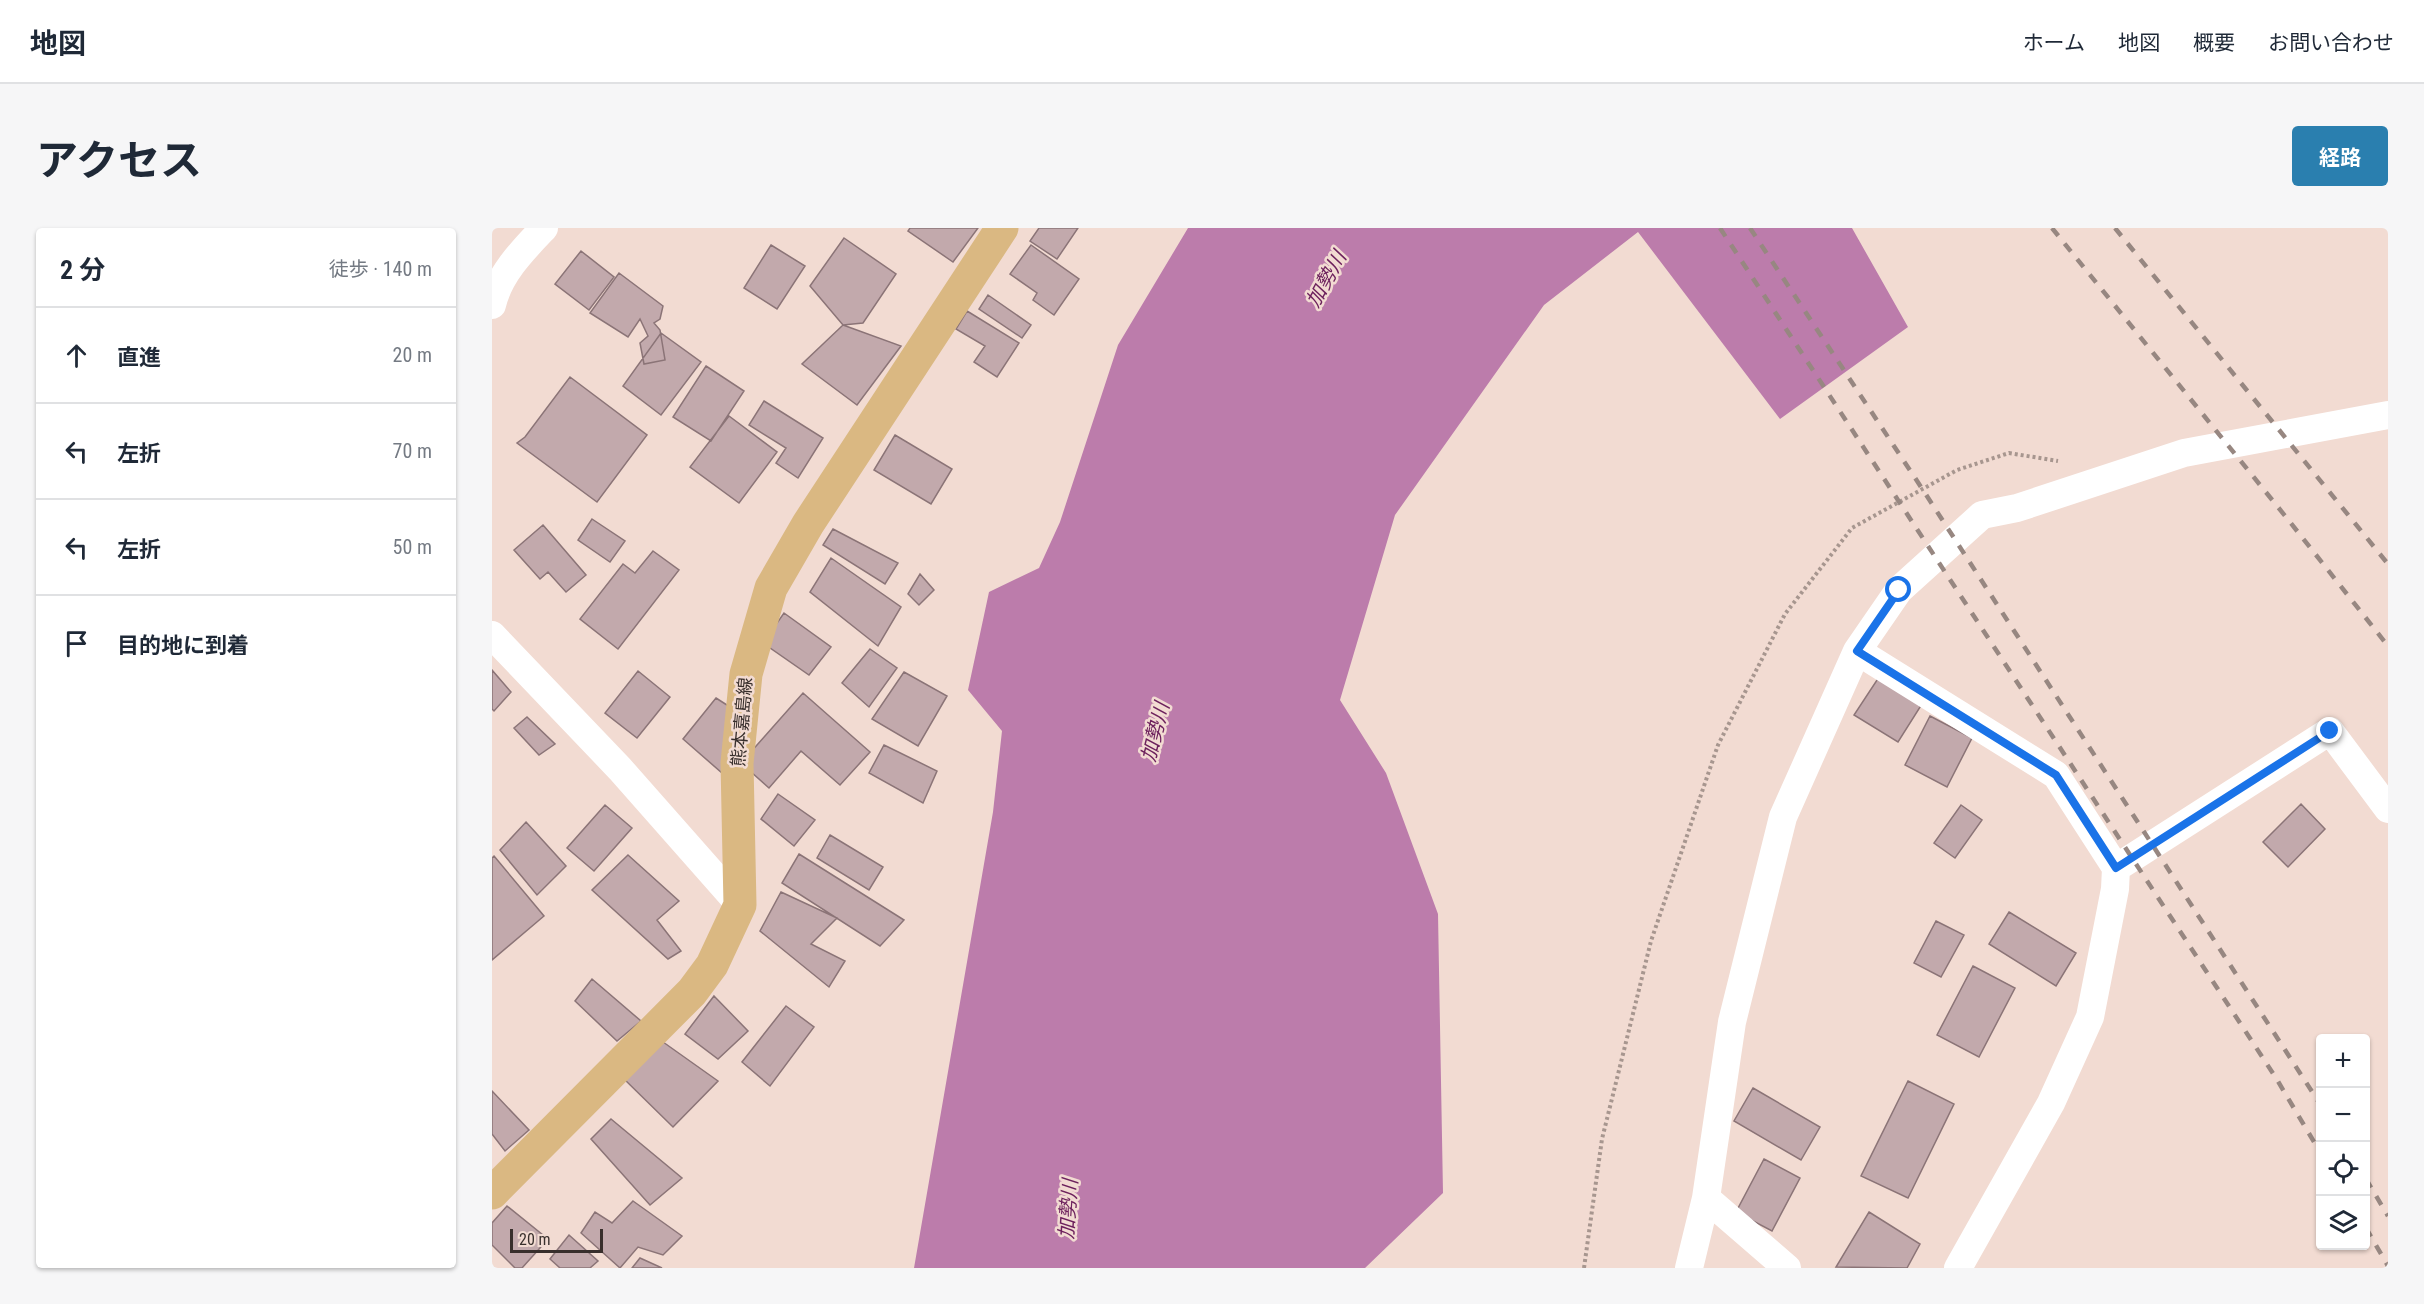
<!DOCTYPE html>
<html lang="ja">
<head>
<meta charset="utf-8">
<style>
  :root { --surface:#fff; --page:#f6f6f7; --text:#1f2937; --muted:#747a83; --line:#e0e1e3; --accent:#2a7faf }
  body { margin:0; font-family:"Roboto Condensed","Noto Sans JP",sans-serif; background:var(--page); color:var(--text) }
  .controls { position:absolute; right:18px; bottom:18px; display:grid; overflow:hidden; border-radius:6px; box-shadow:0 2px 4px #0004 }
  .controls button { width:54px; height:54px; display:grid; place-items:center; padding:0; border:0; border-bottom:2px solid var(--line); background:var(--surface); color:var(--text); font:30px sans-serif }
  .scale { position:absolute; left:18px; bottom:15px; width:93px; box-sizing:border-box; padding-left:6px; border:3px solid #382f2c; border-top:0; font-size:16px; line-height:21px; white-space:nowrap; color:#382f2c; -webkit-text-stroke:4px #f2dbd2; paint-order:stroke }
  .stop { position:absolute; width:18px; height:18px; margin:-14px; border:4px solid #1a73e8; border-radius:50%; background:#fff }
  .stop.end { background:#1a73e8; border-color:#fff; box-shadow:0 2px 6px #0008 }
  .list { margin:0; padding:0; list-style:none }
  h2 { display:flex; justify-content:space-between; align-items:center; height:78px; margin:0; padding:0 24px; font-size:26px }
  h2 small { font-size:20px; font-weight:400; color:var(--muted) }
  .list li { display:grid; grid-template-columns:39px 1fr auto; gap:18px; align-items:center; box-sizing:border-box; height:96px; padding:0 24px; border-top:2px solid var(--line) }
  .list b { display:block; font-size:22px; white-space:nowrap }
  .list em { font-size:20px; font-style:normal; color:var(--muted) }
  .icon { flex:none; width:33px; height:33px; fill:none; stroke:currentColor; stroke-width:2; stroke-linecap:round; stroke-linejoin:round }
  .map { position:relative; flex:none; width:1896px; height:1040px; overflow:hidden; border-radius:6px }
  header { display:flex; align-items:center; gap:36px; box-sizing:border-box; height:84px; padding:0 30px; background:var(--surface); border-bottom:2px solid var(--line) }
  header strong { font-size:28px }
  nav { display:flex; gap:33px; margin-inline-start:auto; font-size:21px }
  .intro { display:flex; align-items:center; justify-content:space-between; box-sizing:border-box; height:144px; padding:0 36px }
  h1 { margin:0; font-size:42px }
  .button { padding:15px 27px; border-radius:6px; background:var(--accent); color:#fff; font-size:21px; font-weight:700 }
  main { display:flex; gap:36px; padding:0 36px }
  aside { flex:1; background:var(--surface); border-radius:6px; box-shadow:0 2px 4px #0004 }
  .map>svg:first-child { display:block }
  .water { fill:#bc7cab }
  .building { fill:#c2a9ac; stroke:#8b7477; stroke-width:1.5 }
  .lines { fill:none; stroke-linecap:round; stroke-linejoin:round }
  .path { stroke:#a7968f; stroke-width:4; stroke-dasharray:3 3; stroke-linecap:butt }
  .minor { stroke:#fff; stroke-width:28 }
  .primary { stroke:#dab882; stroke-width:33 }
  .rail { stroke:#978781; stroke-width:4.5; stroke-dasharray:10 10; stroke-linecap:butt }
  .route { stroke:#1a73e8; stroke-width:8 }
  .labels { text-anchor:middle; stroke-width:5; stroke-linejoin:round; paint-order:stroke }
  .street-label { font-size:18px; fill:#382f2c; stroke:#f2dbd2 }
  .water-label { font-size:20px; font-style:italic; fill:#6d215d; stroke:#f2dbd2 }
</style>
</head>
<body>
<header>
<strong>地図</strong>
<nav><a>ホーム</a><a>地図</a><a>概要</a><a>お問い合わせ</a></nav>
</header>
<div class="intro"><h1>アクセス</h1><a class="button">経路</a></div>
<main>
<aside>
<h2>2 分<small>徒歩 · 140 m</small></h2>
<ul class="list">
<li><svg class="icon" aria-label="ahead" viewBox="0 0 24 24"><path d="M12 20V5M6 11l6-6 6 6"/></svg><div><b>直進</b></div><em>20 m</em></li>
<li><svg class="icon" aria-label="left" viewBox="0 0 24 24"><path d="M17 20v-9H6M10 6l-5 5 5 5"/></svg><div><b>左折</b></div><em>70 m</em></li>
<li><svg class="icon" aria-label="left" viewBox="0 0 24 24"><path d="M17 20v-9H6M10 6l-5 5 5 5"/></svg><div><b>左折</b></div><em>50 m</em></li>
<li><svg class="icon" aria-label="arrive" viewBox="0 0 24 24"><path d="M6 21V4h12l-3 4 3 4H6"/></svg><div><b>目的地に到着</b></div></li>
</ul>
</aside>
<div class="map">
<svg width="1896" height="1040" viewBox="0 0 1896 1040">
  <rect width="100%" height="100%" fill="#f2dbd2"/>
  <path class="water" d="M 696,0 L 1360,0 L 1416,99 L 1288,191 L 1146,4 L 1052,77 L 903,287 L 848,472 L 894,545 L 946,686 L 951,965 L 873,1040 L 422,1040 L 501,584 L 510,503 L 476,462 L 497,364 L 547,340 L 568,294 L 626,117 Z"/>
  <path class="building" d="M 418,0 L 486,0 L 461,34 L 416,3 Z
    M 547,0 L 586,0 L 565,31 L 538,13 Z
    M 352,10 L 404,46 L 371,95 L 351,97 L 318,58 Z
    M 279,17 L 313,38 L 285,81 L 252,60 Z
    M 539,17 L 587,51 L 562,87 L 541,72 L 545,65 L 518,46 Z
    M 89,23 L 122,49 L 97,82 L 63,56 Z
    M 127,45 L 171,78 L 168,91 L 162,95 L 168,102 L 173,132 L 152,136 L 148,115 L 156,108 L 148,91 L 136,109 L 98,85 Z
    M 496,67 L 539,97 L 530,110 L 487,81 Z
    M 475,83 L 527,115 L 505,149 L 482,134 L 493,118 L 464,101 Z
    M 351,97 L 409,118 L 365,177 L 310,136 Z
    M 169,105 L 209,134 L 169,187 L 131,158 Z
    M 214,138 L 252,163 L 219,213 L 181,189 Z
    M 78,149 L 155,207 L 105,274 L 25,215 L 33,209 Z
    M 272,173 L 331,210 L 306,250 L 284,235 L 294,220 L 257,197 Z
    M 237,188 L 285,224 L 247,275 L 198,239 Z
    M 403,207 L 460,241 L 439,276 L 382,242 Z
    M 100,291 L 133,313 L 118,334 L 86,312 Z
    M 51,297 L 94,347 L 74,364 L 56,344 L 48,351 L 22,322 Z
    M 341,301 L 406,335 L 393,356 L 331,317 Z
    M 161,323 L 187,342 L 126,421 L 88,391 L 131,336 L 143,345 Z
    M 339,330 L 409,379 L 386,418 L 318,364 Z
    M 428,346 L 442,362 L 427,377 L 416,366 Z
    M 292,385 L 339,419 L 317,447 L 271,415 Z
    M 378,421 L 405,440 L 377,479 L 350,455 Z
    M 0,442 L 19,464 L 2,483 L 0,481 Z
    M 146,443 L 178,469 L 145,510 L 113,485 Z
    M 412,444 L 455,468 L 426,518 L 380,491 Z
    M 1387,449 L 1430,476 L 1406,514 L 1362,487 Z
    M 311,465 L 378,524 L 348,557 L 309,523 L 277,560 L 249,535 Z
    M 224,470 L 238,479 L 230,545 L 191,511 Z
    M 1438,488 L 1480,510 L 1455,559 L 1413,537 Z
    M 35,489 L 63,516 L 47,527 L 22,500 Z
    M 392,517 L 445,543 L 431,575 L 377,545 Z
    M 286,566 L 323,592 L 302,618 L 269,591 Z
    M 1809,576 L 1833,601 L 1796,639 L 1771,614 Z
    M 113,577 L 140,600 L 102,643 L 75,620 Z
    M 1469,577 L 1490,592 L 1463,630 L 1442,615 Z
    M 34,594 L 74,638 L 45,667 L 8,622 Z
    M 338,607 L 391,639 L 377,662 L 325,630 Z
    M 307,626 L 412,692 L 388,718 L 290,655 Z
    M 136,627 L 187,673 L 165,692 L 189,723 L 176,731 L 100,662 Z
    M 2,628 L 52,688 L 0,732 L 0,630 Z
    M 289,664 L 345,690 L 319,716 L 353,733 L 337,759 L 268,703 Z
    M 1517,684 L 1584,725 L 1564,758 L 1497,716 Z
    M 1444,693 L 1472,707 L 1449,749 L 1422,735 Z
    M 1481,738 L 1523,760 L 1487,829 L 1445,807 Z
    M 100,751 L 149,793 L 125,813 L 83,773 Z
    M 222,768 L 256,803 L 226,831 L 193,806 Z
    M 294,778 L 322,799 L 278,858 L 250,834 Z
    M 164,809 L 226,853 L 181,899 L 129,848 Z
    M 1416,853 L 1462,876 L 1416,970 L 1369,948 Z
    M 1261,860 L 1328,899 L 1309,932 L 1242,893 Z
    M 0,863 L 37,902 L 13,923 L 0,906 Z
    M 119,891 L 190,950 L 158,977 L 99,911 Z
    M 1272,931 L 1308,950 L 1280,1003 L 1244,984 Z
    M 141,973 L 190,1008 L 171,1027 L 146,1019 L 128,1040 L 89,1005 L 103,984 L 120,995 Z
    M 15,978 L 56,1011 L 30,1040 L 23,1040 L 0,1017 L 0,995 Z
    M 1377,984 L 1428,1016 L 1415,1040 L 1344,1039 Z
    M 77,1007 L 106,1033 L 98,1040 L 68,1040 L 58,1031 Z
    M 148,1030 L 170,1040 L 140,1040 Z"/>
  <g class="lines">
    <path class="path" d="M 1092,1040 L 1110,911 L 1159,713 L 1226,517 L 1293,386 L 1360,300 L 1465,242 L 1517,225 L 1566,233"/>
    <path class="minor" d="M 0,77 C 7,46 31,22 52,0
      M 0,407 L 128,541 L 248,677
      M 1365,423 L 1407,362 L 1490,287 L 1525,280 L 1692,225 L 1896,187
      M 1624,640 L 1838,503 L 1896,581
      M 1214,970 L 1295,1040
      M 1197,1040 L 1214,970 L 1240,794 L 1291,589 L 1365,423 L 1564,547 L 1624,640 L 1623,661 L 1598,789 L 1559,875 L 1466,1040"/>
    <path class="primary" d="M 0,965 L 200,764 L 220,737 L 248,677 L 245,535 L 254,446 L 279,360 L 316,296 L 510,0"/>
    <path class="rail" d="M 1228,0 L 1784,850 L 1828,924
      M 1258,0 L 1431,262 L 1828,876
      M 1560,0 L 1794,289 L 1896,418
      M 1623,0 L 1896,336
      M 1874,951 L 1896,988
      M 1874,1000 L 1896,1038"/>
  </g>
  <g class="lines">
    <path class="route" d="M 1407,362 L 1365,423 L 1564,547 L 1624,640 L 1838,503"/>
  </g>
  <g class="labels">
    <g class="street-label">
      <text transform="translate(250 494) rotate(-85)" y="6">熊本嘉島線</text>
    </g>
    <g class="water-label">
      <text transform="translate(834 51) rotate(-61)" y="7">加勢川</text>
      <text transform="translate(663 504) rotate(-76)" y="7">加勢川</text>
      <text transform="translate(576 981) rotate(-86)" y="7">加勢川</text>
    </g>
  </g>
</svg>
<div class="controls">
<button>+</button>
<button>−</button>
<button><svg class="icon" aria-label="locate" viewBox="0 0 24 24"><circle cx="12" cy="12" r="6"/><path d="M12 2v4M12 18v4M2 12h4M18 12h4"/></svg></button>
<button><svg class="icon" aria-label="layers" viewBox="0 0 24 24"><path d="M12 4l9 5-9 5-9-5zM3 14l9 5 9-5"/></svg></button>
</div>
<div class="scale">20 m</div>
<div class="stop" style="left:1407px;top:362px"></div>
<div class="stop end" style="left:1838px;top:503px"></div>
</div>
</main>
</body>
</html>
